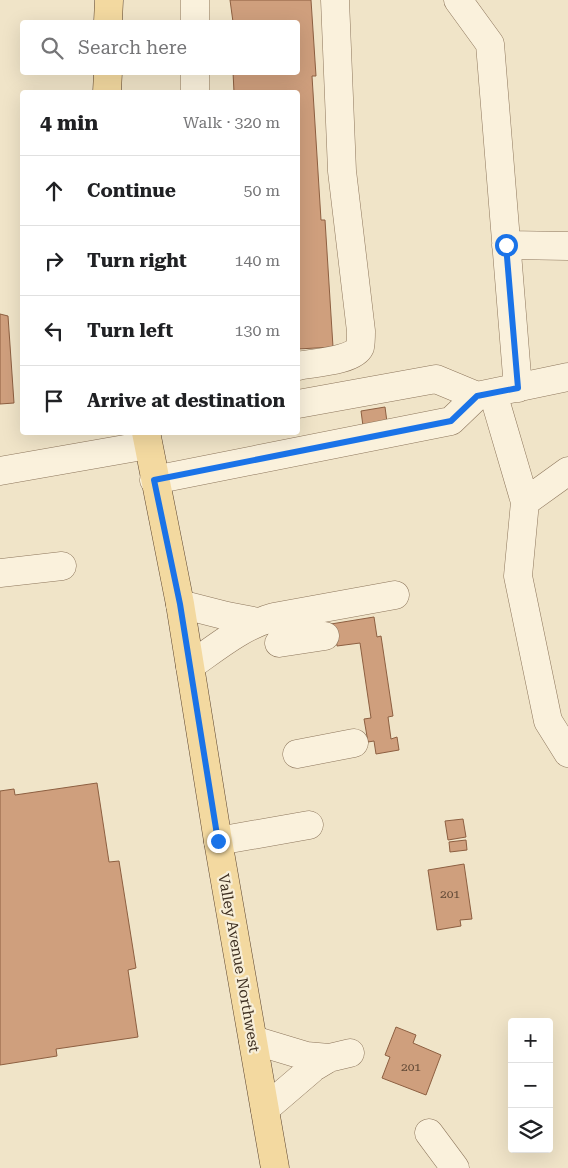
<!DOCTYPE html>
<html lang="en">
<head>
<meta charset="utf-8">
<style>
  :root { --surface:#fff; --page:#f6f6f6; --text:#202124; --muted:#757577; --line:#e0e0e0 }
  body { margin:0; font-family:"Roboto Serif",serif; background:var(--page); color:var(--text) }
  .controls { position:absolute; right:15px; bottom:15px; display:grid; overflow:hidden; border-radius:5px; box-shadow:0 5px 20px #0002 }
  .controls button { width:45px; height:45px; display:grid; place-items:center; padding:0; border:0; border-bottom:1px solid var(--line); background:var(--surface); color:var(--text); font:25px sans-serif }
  .stop { position:absolute; width:15px; height:15px; margin:-11px; border:4px solid #1a73e8; border-radius:50%; background:#fff }
  .stop.end { background:#1a73e8; border-color:#fff; box-shadow:0 1px 5px #0008 }
  .list { margin:0; padding:0; list-style:none }
  h2 { display:flex; justify-content:space-between; align-items:center; height:65px; margin:0; padding:0 20px; font-size:21px }
  h2 small { font-size:16px; font-weight:400; color:var(--muted) }
  .list li { display:grid; grid-template-columns:32px 1fr auto; gap:15px; align-items:center; box-sizing:border-box; height:70px; padding:0 20px; border-top:1px solid var(--line) }
  .list b { display:block; font-size:19px; white-space:nowrap }
  .list em { font-size:16px; font-style:normal; color:var(--muted) }
  .icon { flex:none; width:28px; height:28px; fill:none; stroke:currentColor; stroke-width:2; stroke-linecap:round; stroke-linejoin:round }
  .map { position:relative; flex:none; width:568px; height:1168px; overflow:hidden }
  .search { position:absolute; background:var(--surface); box-shadow:0 5px 20px #0002; left:20px; top:20px; width:280px; height:55px; display:flex; align-items:center; gap:12px; box-sizing:border-box; padding:0 18px; border-radius:5px; color:var(--muted); font-size:19px }
  .panel { position:absolute; background:var(--surface); box-shadow:0 5px 20px #0002; left:20px; top:90px; width:280px; height:345px; border-radius:5px }
  .map>svg:first-child { display:block }
  .building { fill:#cf9f7d; stroke:#8d5f41 }
  .lines { fill:none; stroke-linecap:round; stroke-linejoin:round }
  .minor-casing { stroke:#8d765c; stroke-width:29 }
  .major-casing { stroke:#5b4430; stroke-width:29 }
  .minor { stroke:#faf1dc; stroke-width:28 }
  .major { stroke:#f3d9a0; stroke-width:28 }
  .route { stroke:#1a73e8; stroke-width:6 }
  .labels { text-anchor:middle; stroke-width:4.5; stroke-linejoin:round; paint-order:stroke }
  .number-label { font-size:12px; fill:#624a37 }
  .street-label { font-size:15px; fill:#3d2e20; stroke:#f7eed8 }
</style>
</head>
<body>
<div class="map">
<svg width="568" height="1168" viewBox="0 0 568 1168">
  <rect width="100%" height="100%" fill="#f0e4c8"/>
  <path class="building" d="M 230,0 L 311,0 L 316,76 L 312,76 L 321,220 L 325,220 L 333,347 L 298,349 L 298,92 L 234,92 L 233,72 L 298,72 L 298,22 L 233,22 Z
    M 0,314 L 8,316 L 14,403 L 0,404 Z
    M 385,407 L 387,422 L 363,426 L 361,411 Z
    M 374,617 L 377,637 L 381,636 L 393,716 L 388,717 L 391,739 L 397,737 L 399,750 L 376,754 L 374,741 L 368,742 L 364,719 L 371,718 L 360,643 L 337,646 L 336,637 L 333,637 L 331,624 Z
    M 97,783 L 109,862 L 119,861 L 136,968 L 128,970 L 138,1037 L 56,1049 L 57,1056 L 0,1065 L 0,791 L 14,789 L 15,795 Z
    M 463,819 L 466,837 L 448,840 L 445,821 Z
    M 466,840 L 467,850 L 450,852 L 449,842 Z
    M 464,864 L 472,919 L 460,920 L 461,926 L 437,930 L 428,870 Z
    M 396,1027 L 416,1035 L 413,1043 L 441,1055 L 426,1095 L 382,1078 L 390,1057 L 385,1055 Z"/>
  <g class="lines">
    <defs>
      <path id="minor" d="M 195,0 L 195,22
        M 458,0 L 490,44 L 518,388
        M 195,72 L 195,92
        M 506,245 L 568,246
        M 298,366 C 311,363 354,361 360,347 C 361,343 361,336 361,331 L 342,171 L 335,0
        M 493,393 L 525,502 L 518,576 L 548,721 L 568,753
        M 298,404 L 436,379 L 477,396
        M 0,471 L 148,445
        M 154,480 L 451,421 L 477,396 L 568,377
        M 525,502 L 568,471
        M 0,573 L 62,566
        M 180,604 L 227,616 L 258,622
        M 279,643 L 325,636
        M 190,666 C 217,647 242,626 274,617 L 395,595
        M 297,754 L 354,743
        M 218,841 L 309,825
        M 253,1040 L 306,1056 L 329,1058 L 350,1053
        M 265,1109 L 314,1067 L 329,1058
        M 429,1133 L 455,1168"/>
      <path id="major" d="M 108,22 L 109,0
        M 107,92 L 108,72
        M 146,432 L 180,604 L 218,841 L 275,1168"/>
    </defs>
    <use href="#minor" class="minor-casing"/>
    <use href="#major" class="major-casing"/>
    <use href="#minor" class="minor"/>
    <use href="#major" class="major"/>
  </g>
  <g class="lines">
    <path class="route" d="M 218,841 L 180,604 L 154,480 L 451,421 L 477,396 L 518,388 L 506,245"/>
  </g>
  <g class="labels">
    <g class="number-label">
      <text x="450" y="898">201</text>
      <text x="411" y="1071">201</text>
    </g>
    <g class="street-label">
      <text transform="translate(239 963) rotate(80)" y="5">Valley Avenue Northwest</text>
    </g>
  </g>
</svg>
<div class="controls">
<button>+</button>
<button>−</button>
<button><svg class="icon" aria-label="layers" viewBox="0 0 24 24"><path d="M12 4l9 5-9 5-9-5zM3 14l9 5 9-5"/></svg></button>
</div>
<div class="stop" style="left:506px;top:245px"></div>
<div class="stop end" style="left:218px;top:841px"></div>
<div class="search"><svg class="icon" aria-label="search" viewBox="0 0 24 24"><circle cx="10" cy="10" r="6"/><path d="M15 15l6 6"/></svg>Search here</div>
<section class="panel">
<h2>4 min<small>Walk · 320 m</small></h2>
<ul class="list">
<li><svg class="icon" aria-label="ahead" viewBox="0 0 24 24"><path d="M12 20V5M6 11l6-6 6 6"/></svg><div><b>Continue</b></div><em>50 m</em></li>
<li><svg class="icon" aria-label="right" viewBox="0 0 24 24"><path d="M7 20v-9h11M14 6l5 5-5 5"/></svg><div><b>Turn right</b></div><em>140 m</em></li>
<li><svg class="icon" aria-label="left" viewBox="0 0 24 24"><path d="M17 20v-9H6M10 6l-5 5 5 5"/></svg><div><b>Turn left</b></div><em>130 m</em></li>
<li><svg class="icon" aria-label="arrive" viewBox="0 0 24 24"><path d="M6 21V4h12l-3 4 3 4H6"/></svg><div><b>Arrive at destination</b></div></li>
</ul>
</section>
</div>
</body>
</html>
